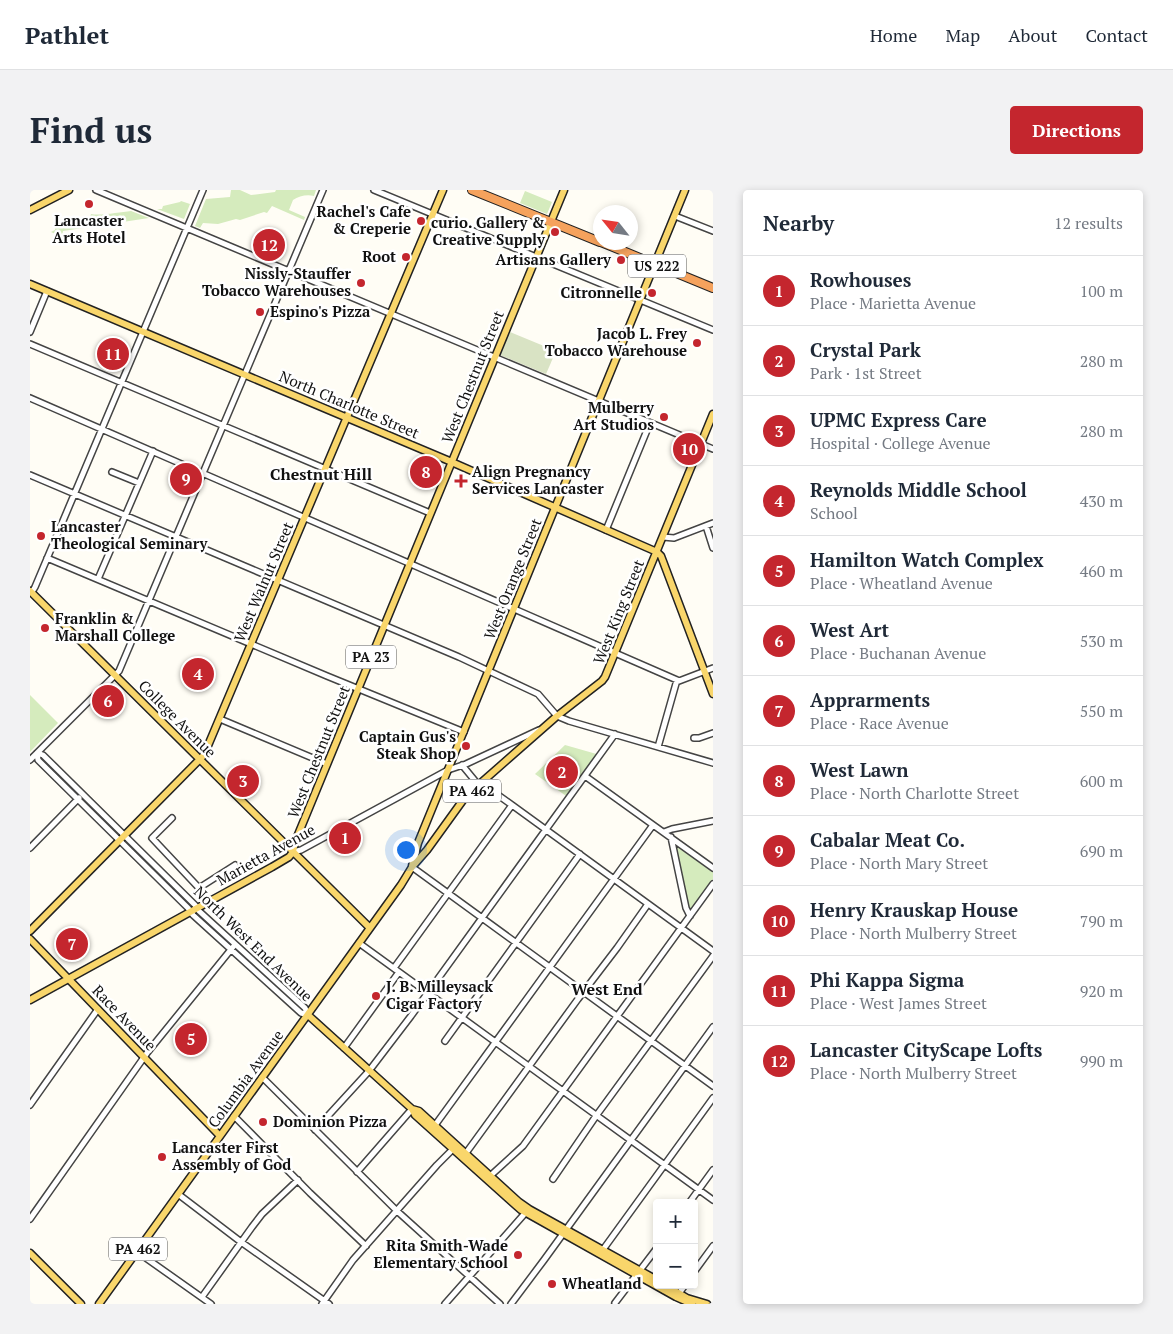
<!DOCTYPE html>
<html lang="en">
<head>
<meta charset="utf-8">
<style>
  :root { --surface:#fff; --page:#f2f2f3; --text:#1f2937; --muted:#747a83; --line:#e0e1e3; --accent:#c4262e }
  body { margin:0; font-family:"PT Serif",serif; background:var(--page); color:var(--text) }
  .controls { position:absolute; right:15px; bottom:15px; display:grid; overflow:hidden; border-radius:5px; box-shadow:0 2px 8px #0003 }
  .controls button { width:45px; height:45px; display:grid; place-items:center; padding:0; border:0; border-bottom:1px solid var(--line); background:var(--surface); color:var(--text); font:25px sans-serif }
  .compass { position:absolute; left:563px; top:15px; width:45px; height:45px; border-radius:50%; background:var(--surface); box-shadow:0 2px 8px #0003; rotate:300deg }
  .you { position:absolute; left:375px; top:659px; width:18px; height:18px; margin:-12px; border:4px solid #fff; border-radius:50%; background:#1a73e8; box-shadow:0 0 0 8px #1a73e833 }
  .badge { display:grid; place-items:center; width:32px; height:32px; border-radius:50%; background:var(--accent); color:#fff; font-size:16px; font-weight:700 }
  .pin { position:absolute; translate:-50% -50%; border:2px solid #fff; box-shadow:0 1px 5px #0006 }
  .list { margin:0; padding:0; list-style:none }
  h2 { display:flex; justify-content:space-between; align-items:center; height:65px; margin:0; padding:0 20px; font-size:21px }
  h2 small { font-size:16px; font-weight:400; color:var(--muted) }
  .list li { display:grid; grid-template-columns:32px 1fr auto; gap:15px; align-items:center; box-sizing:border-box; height:70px; padding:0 20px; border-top:1px solid var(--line) }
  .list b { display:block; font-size:19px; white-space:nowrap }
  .list p { margin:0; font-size:16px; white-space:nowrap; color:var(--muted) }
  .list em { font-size:16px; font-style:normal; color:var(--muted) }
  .map { position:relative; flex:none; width:683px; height:1114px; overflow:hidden; border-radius:5px }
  header { display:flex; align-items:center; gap:30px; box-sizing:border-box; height:70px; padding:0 25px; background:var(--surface); border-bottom:1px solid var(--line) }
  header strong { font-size:24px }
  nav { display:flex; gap:28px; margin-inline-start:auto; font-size:18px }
  .intro { display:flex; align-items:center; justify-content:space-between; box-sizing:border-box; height:120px; padding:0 30px }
  h1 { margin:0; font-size:35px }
  .button { padding:12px 22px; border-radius:5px; background:var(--accent); color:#fff; font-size:18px; font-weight:700 }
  main { display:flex; gap:30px; padding:0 30px }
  aside { flex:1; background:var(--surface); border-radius:5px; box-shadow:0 2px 8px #0003 }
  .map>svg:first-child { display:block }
  .green { fill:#d5ebbd }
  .cemetery { fill:#d9e3c4 }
  .pitch { fill:#e6f2cf }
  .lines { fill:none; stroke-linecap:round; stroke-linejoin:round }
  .minor-casing { stroke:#444; stroke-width:8 }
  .major-casing { stroke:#222; stroke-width:9 }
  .highway-casing { stroke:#222; stroke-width:10 }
  .minor { stroke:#fff; stroke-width:5 }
  .major { stroke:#f9d66b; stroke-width:6 }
  .highway { stroke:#f5a25d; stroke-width:8 }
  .poi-dot { fill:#c4262e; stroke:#fff; stroke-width:2 }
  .labels { text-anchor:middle; stroke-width:5; stroke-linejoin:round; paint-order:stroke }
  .shield { fill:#fff; stroke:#585858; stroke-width:1 }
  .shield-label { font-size:14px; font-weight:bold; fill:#111 }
  .poi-label { font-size:15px; font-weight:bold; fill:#111; stroke:#fff; text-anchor:end }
  .street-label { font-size:15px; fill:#111; stroke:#fff }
  .neighbourhood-label { font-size:16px; font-weight:bold; fill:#111; stroke:#fff }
</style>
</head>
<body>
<header>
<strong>Pathlet</strong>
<nav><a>Home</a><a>Map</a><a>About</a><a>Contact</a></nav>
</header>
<div class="intro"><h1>Find us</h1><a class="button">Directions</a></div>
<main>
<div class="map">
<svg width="683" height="1114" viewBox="0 0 683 1114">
  <rect width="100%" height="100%" fill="#fffdf5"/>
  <path class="green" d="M 201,0 L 210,0 L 221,5 L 245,2 L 246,0 L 286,0 L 284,6 C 277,4 269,6 263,10 L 259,20 L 275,27 L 274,30 L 242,16 L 237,23 L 234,22 L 210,30 L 206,29 L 188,34 L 173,33 L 170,38 L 165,36 L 176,9 L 200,7 Z
    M 495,1 L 522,12 L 517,24 L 490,13 Z
    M 151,11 L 160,14 L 154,29 L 127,19 L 132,19 L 133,16 L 150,12 Z
    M 101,21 L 119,28 L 33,41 L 32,47 L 21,42 L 25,40 L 24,31 L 43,29 L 45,31 L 59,30 L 61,24 C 71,26 90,22 101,21 Z
    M 0,505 L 28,533 L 0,562 Z
    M 535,555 L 570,565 L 539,608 L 505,584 Z
    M 644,653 L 683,679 L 683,689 L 661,720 L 658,719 Z"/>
  <path class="cemetery" d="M 480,142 L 526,161 L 516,184 L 470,165 Z"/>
  <path class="pitch" d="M 524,569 L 533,576 L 522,591 L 513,584 Z"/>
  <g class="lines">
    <defs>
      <path id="minor" d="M 66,0 L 683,259
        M 344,0 L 683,140
        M 645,26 L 683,41
        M 0,142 L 17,101
        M 0,154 L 400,323
        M 0,208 L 647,490 L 649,491 L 683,478
        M 82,282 L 109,293
        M 0,285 L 429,467 L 508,504 L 527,526 L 539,531 L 683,573
        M 676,336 L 683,358
        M 576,340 L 620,233
        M 633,347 L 644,348 L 683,333
        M 17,368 L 297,486 L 434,542
        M 68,389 L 123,261
        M 2,402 L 5,397 L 173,0
        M 190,529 L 297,574
        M 664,548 L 669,548 L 683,543
        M 628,557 L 647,490
        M 7,563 L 8,570 L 158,718 L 163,725 L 271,823 L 278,825
        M 7,563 L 13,565 L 165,715 L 169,721 L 275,818 L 278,825
        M 0,570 L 89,481 L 293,0
        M 432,575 L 446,592 L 454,595 L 482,615 L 683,761
        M 555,586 L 683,678
        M 142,628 L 122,648 L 169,698 L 205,675
        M 634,642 L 642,639 L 683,631
        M 641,647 L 656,718 L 660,726
        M 0,658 L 49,608
        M 263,662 L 271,660 L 418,580 L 436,574 L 509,540
        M 382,677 L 683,896
        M 329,753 L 683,1010
        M 364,778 L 482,615
        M 415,851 L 550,664
        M 314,858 L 369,782
        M 232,887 L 367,1021 L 470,1114
        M 0,915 L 68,819
        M 204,926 L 280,1003 L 336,1056
        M 403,938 L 623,635
        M 285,940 L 339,881 L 381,826 L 585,544
        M 436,963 L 548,809 L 587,758 L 618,714
        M 327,982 L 382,919
        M 459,987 L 493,956 L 683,694
        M 523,989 L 566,926 L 683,766
        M 148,1004 L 211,1052 L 299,1114
        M 659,1013 L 683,980
        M 0,1029 L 117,863 L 203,757
        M 106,1061 L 181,1114
        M 572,1061 L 683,908
        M 664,1082 L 683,1056
        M 648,1105 L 655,1095
        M 172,1107 L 222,1037 L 232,1024 L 268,990
        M 585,1113 L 627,1058
        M 292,1114 L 323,1070 L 407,975 L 424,958
        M 415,1114 L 497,1021
        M 481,1114 L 514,1070 L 683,837"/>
      <path id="major" d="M 0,20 L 39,0
        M 0,94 L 417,270 L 627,362 L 631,366 L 683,504
        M 0,401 L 340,738
        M 263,662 L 265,652 L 534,0
        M 382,676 L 388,653 L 655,0
        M 0,741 L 174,565 L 413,0
        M 0,749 L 190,946
        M 0,810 L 242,677 L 259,667 L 263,662
        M 278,825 L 382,919 L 385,925 L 491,1020 L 646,1107 L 662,1114
        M 382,919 L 389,921 L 489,1012 L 499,1019 L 627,1090
        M 0,1063 L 51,1114
        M 635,1095 L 657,1108 L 677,1114
        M 69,1114 L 371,695 L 382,677 L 397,660 L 436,606 L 527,526 L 572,491 L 575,487 L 683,224"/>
      <path id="highway" d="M 442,0 L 570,52
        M 571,52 L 683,98"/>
    </defs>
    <use href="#minor" class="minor-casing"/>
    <use href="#major" class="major-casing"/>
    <use href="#highway" class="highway-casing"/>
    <use href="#minor" class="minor"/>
    <use href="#major" class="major"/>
    <use href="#highway" class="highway"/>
  </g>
  <g class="poi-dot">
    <circle cx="59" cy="14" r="5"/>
    <circle cx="391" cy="31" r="5"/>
    <circle cx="525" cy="42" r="5"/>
    <circle cx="376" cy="67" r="5"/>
    <circle cx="591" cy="70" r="5"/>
    <circle cx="331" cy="93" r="5"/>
    <circle cx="622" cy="103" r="5"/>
    <circle cx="230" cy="122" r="5"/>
    <circle cx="667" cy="153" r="5"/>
    <circle cx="634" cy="227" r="5"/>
    <path d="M428.5 283.5h5v5h5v5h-5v5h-5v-5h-5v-5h5z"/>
    <circle cx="11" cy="346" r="5"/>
    <circle cx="15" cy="438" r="5"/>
    <circle cx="436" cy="556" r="5"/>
    <circle cx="346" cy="806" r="5"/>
    <circle cx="233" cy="932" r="5"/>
    <circle cx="132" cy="967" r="5"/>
    <circle cx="488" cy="1065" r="5"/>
    <circle cx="522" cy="1094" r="5"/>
  </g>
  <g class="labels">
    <g class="shield">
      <rect x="598" y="64.5" width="58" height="23" rx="4"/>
      <rect x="316" y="455.5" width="50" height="23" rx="4"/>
      <rect x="413" y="589.5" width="58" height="23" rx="4"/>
      <rect x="79" y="1047.5" width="58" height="23" rx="4"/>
    </g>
    <g class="shield-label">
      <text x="627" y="81">US 222</text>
      <text x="341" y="472">PA 23</text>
      <text x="442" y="606">PA 462</text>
      <text x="108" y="1064">PA 462</text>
    </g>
    <g class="poi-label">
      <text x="381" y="27">Rachel's Cafe<tspan x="381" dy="17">&amp; Creperie</tspan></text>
      <text x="59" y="36" text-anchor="middle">Lancaster<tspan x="59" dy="17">Arts Hotel</tspan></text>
      <text x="515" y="38">curio. Gallery &amp;<tspan x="515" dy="17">Creative Supply</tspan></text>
      <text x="366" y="72">Root</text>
      <text x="581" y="75">Artisans Gallery</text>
      <text x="321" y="89">Nissly-Stauffer<tspan x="321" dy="17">Tobacco Warehouses</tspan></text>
      <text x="612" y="108">Citronnelle</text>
      <text x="240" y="127" text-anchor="start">Espino's Pizza</text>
      <text x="657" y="149">Jacob L. Frey<tspan x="657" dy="17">Tobacco Warehouse</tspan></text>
      <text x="624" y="223">Mulberry<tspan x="624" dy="17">Art Studios</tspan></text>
      <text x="442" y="287" text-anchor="start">Align Pregnancy<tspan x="442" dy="17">Services Lancaster</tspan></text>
      <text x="21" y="342" text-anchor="start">Lancaster<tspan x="21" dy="17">Theological Seminary</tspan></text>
      <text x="25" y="434" text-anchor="start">Franklin &amp;<tspan x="25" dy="17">Marshall College</tspan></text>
      <text x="426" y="552">Captain Gus's<tspan x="426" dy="17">Steak Shop</tspan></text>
      <text x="356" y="802" text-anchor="start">J. B. Milleysack<tspan x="356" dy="17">Cigar Factory</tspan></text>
      <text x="243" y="937" text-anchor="start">Dominion Pizza</text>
      <text x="142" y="963" text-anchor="start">Lancaster First<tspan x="142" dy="17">Assembly of God</tspan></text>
      <text x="478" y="1061">Rita Smith-Wade<tspan x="478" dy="17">Elementary School</tspan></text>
      <text x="532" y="1099" text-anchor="start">Wheatland</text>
    </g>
    <g class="street-label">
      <text transform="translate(443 187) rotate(-68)" y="5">West Chestnut Street</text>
      <text transform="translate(319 215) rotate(23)" y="5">North Charlotte Street</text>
      <text transform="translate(483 389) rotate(-68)" y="5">West Orange Street</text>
      <text transform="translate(234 392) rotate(-67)" y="5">West Walnut Street</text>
      <text transform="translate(589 422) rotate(-68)" y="5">West King Street</text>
      <text transform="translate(147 529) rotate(45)" y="5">College Avenue</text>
      <text transform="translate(289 562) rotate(-68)" y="5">West Chestnut Street</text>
      <text transform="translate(236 665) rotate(-29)" y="5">Marietta Avenue</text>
      <text transform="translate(223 754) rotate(44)" y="5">North West End Avenue</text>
      <text transform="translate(94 828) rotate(46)" y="5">Race Avenue</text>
      <text transform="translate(216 889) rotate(-54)" y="5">Columbia Avenue</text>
    </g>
    <g class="neighbourhood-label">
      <text x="291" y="290">Chestnut Hill</text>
      <text x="577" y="805">West End</text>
    </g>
  </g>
</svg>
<div class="controls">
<button>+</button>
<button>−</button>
</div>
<svg class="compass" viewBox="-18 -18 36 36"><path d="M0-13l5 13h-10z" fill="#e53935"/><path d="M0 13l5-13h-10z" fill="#747a83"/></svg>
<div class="you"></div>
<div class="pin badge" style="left:315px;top:648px">1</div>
<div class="pin badge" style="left:532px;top:582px">2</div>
<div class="pin badge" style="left:213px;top:591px">3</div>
<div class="pin badge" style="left:168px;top:484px">4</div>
<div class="pin badge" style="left:161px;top:849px">5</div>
<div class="pin badge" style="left:78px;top:511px">6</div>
<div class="pin badge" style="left:42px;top:754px">7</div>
<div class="pin badge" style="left:396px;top:282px">8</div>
<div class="pin badge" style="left:156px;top:289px">9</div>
<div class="pin badge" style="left:659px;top:259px">10</div>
<div class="pin badge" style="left:83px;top:164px">11</div>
<div class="pin badge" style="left:239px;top:55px">12</div>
</div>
<aside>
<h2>Nearby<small>12 results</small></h2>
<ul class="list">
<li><span class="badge">1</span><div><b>Rowhouses</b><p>Place · Marietta Avenue</p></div><em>100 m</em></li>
<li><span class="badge">2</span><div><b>Crystal Park</b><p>Park · 1st Street</p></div><em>280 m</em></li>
<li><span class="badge">3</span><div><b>UPMC Express Care</b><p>Hospital · College Avenue</p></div><em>280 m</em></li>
<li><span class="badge">4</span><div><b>Reynolds Middle School</b><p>School</p></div><em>430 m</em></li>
<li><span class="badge">5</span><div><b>Hamilton Watch Complex</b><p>Place · Wheatland Avenue</p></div><em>460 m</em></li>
<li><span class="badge">6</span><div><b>West Art</b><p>Place · Buchanan Avenue</p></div><em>530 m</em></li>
<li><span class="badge">7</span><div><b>Apprarments</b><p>Place · Race Avenue</p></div><em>550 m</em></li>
<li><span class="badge">8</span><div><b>West Lawn</b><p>Place · North Charlotte Street</p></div><em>600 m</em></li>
<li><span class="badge">9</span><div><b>Cabalar Meat Co.</b><p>Place · North Mary Street</p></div><em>690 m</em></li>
<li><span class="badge">10</span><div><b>Henry Krauskap House</b><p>Place · North Mulberry Street</p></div><em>790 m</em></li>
<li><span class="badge">11</span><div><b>Phi Kappa Sigma</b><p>Place · West James Street</p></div><em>920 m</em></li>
<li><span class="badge">12</span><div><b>Lancaster CityScape Lofts</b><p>Place · North Mulberry Street</p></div><em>990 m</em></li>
</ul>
</aside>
</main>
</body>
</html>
